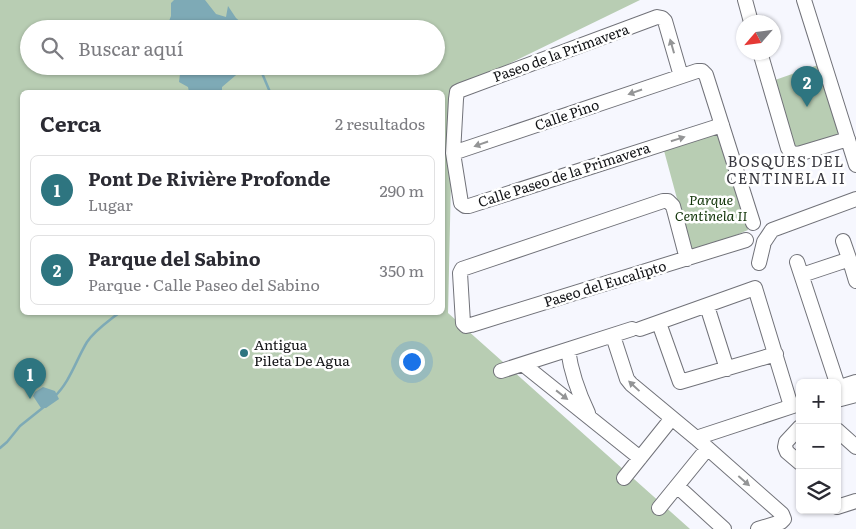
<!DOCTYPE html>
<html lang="es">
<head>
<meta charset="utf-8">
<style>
  :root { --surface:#fff; --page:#f7f7f7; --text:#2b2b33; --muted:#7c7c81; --line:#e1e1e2; --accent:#2e7580 }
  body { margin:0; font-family:Literata,serif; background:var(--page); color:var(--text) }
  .controls { position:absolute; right:15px; bottom:15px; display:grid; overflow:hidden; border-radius:8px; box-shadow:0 1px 4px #0004 }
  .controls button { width:45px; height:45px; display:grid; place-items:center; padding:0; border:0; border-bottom:1px solid var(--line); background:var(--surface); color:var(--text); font:25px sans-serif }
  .compass { position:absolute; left:736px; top:15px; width:45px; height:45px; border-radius:50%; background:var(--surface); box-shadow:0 1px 4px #0004; rotate:242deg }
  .you { position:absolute; left:411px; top:361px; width:18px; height:18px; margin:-12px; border:4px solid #fff; border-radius:50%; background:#1a73e8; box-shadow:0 0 0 8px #1a73e833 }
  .badge { display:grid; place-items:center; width:32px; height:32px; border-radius:50%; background:var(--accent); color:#fff; font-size:16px; font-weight:700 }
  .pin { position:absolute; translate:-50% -41px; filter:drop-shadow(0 1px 2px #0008) }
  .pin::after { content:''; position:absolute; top:26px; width:18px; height:15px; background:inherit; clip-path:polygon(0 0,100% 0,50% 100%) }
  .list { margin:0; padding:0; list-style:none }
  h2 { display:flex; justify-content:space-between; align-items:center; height:65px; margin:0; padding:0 20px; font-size:21px }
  h2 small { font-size:16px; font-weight:400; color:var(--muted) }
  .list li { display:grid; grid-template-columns:32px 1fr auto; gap:15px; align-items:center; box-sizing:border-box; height:70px; margin:0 10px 10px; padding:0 10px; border:1px solid var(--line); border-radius:8px }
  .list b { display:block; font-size:19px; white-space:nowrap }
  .list p { margin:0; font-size:16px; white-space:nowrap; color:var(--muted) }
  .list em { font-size:16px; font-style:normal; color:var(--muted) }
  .icon { flex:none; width:28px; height:28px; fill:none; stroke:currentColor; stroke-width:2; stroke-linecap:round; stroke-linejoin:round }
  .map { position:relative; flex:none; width:856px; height:529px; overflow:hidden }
  .search { position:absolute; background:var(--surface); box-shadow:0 1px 4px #0004; left:20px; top:20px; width:425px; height:55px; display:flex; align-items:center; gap:12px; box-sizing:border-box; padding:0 18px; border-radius:28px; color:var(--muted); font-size:19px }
  .panel { position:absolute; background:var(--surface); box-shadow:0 1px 4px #0004; left:20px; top:90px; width:425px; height:225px; border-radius:8px }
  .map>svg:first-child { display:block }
  .green { fill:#b8cdb3; fill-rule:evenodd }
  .water { fill:#7eaab6 }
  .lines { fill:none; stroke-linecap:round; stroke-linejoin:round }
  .stream { stroke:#7eaab6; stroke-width:2.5 }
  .minor-casing { stroke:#717279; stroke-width:16 }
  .minor { stroke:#fff; stroke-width:14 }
  .oneway { fill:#949596 }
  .poi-dot { fill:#2e7580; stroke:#fff; stroke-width:2 }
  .labels { text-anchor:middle; stroke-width:5; stroke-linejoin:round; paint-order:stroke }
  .street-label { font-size:14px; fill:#121316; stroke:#fff }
  .park-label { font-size:14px; font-style:italic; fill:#113408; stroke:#fff }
  .poi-label { font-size:14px; fill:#121316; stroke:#fff; text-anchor:start }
  .neighbourhood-label { font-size:15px; letter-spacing:1px; fill:#393940; stroke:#fff }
</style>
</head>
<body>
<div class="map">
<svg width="856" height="529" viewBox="0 0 856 529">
  <rect width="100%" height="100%" fill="#f6f7fe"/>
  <path class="green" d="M 0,0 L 640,0 L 453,91 L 448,313 L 690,529 L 0,529 ZM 29,29 L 436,29 L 436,66 L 29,66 ZM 22,92 L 442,92 L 442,312 L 22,312 Z
    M 818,65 L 839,135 L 795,148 L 775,80 Z
    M 719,129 L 748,230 L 692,254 L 663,147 Z"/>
  <path class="water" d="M 174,0 L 205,0 L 216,14 L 226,17 L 228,6 L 236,18 L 249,29 L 166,29 L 171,16 L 171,3 Z
    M 170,66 L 242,66 L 242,70 L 222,87 L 222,92 L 189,92 L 188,87 L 179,82 L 180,74 L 170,73 Z
    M 43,387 L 55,391 L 59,399 L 46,408 L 41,408 L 33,396 L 35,392 Z"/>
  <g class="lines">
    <path class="stream" d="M 259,66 L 270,92
      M 54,397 C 70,382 76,360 87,342 C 95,330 109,321 120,312
      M 0,448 L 7,442 L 20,426 L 45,406"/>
    <defs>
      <path id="minor" d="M 745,0 L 751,22
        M 804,0 L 856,165
        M 760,52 L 788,148 L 791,153 L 798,154 L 848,139
        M 681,76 L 665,21 L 662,18 L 657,17 L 461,90 L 457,92 L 456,99 L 453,153 L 461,203 L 465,206 L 469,206 L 722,125
        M 453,153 L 697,71 L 702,71 L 706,75 L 753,223
        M 772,230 L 856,199
        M 843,241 L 850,261
        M 687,259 L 673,206 L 668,201 L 663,201 L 462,269 L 460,273 L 463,323 L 466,326 L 471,325 L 746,240
        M 797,262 L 837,383
        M 759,263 L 764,242 L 772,230
        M 802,275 L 847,260 L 850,261 L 856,281
        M 707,306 L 727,369
        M 659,323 L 680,382 L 776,354
        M 640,329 L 755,288 L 791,406
        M 613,336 L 627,379 L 631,384 L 696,438 L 782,514 L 784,519 L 781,522 L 758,529
        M 568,350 C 571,372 578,392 588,413
        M 524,365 L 640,458
        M 501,371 L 632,329
        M 837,388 L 856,382
        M 837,400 L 856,395
        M 800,427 L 786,442 L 785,447 L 787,452 L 800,463
        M 837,430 L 856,447
        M 696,438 L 799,404
        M 624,478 L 672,418
        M 677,486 L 724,529
        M 837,507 L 856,501
        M 659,508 L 707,449"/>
    </defs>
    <use href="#minor" class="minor-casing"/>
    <use href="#minor" class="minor"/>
  </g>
  <defs><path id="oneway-solid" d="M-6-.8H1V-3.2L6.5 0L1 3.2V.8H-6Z" transform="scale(1.25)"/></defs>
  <g class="oneway">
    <use href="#oneway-solid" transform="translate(672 46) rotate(-106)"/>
    <use href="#oneway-solid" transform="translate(635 92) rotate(161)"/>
    <use href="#oneway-solid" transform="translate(678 139) rotate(-18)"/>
    <use href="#oneway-solid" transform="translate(481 144) rotate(161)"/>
    <use href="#oneway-solid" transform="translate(634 386) rotate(-137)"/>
    <use href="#oneway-solid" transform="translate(562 395) rotate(38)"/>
    <use href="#oneway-solid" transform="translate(744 481) rotate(41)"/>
  </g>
  <circle class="poi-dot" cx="244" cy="353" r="5"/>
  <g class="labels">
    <g class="street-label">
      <text transform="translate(561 53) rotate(-20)" y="5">Paseo de la Primavera</text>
      <text transform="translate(567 115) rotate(-19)" y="5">Calle Pino</text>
      <text transform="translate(564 175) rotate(-18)" y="5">Calle Paseo de la Primavera</text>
      <text transform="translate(605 284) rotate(-17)" y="5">Paseo del Eucalipto</text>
    </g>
    <g class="park-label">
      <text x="711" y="205">Parque<tspan x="711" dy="16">Centinela II</tspan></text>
    </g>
    <g class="poi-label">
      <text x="254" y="350">Antigua<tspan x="254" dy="16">Pileta De Agua</tspan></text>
    </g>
    <g class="neighbourhood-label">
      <text x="786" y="167">BOSQUES DEL<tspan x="786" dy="17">CENTINELA II</tspan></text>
    </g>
  </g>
</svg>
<div class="controls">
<button>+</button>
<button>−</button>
<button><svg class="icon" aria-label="layers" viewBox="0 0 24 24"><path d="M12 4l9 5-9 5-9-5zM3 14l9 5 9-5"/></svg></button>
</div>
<svg class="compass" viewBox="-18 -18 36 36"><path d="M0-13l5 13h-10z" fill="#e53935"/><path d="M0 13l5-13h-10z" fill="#7c7c81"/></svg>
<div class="you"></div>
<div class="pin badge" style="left:30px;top:399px">1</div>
<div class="pin badge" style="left:807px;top:107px">2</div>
<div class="search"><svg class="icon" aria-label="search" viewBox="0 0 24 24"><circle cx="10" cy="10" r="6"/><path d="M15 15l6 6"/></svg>Buscar aquí</div>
<section class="panel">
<h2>Cerca<small>2 resultados</small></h2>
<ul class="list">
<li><span class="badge">1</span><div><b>Pont De Rivière Profonde</b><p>Lugar</p></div><em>290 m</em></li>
<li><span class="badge">2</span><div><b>Parque del Sabino</b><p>Parque · Calle Paseo del Sabino</p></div><em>350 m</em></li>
</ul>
</section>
</div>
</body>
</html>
